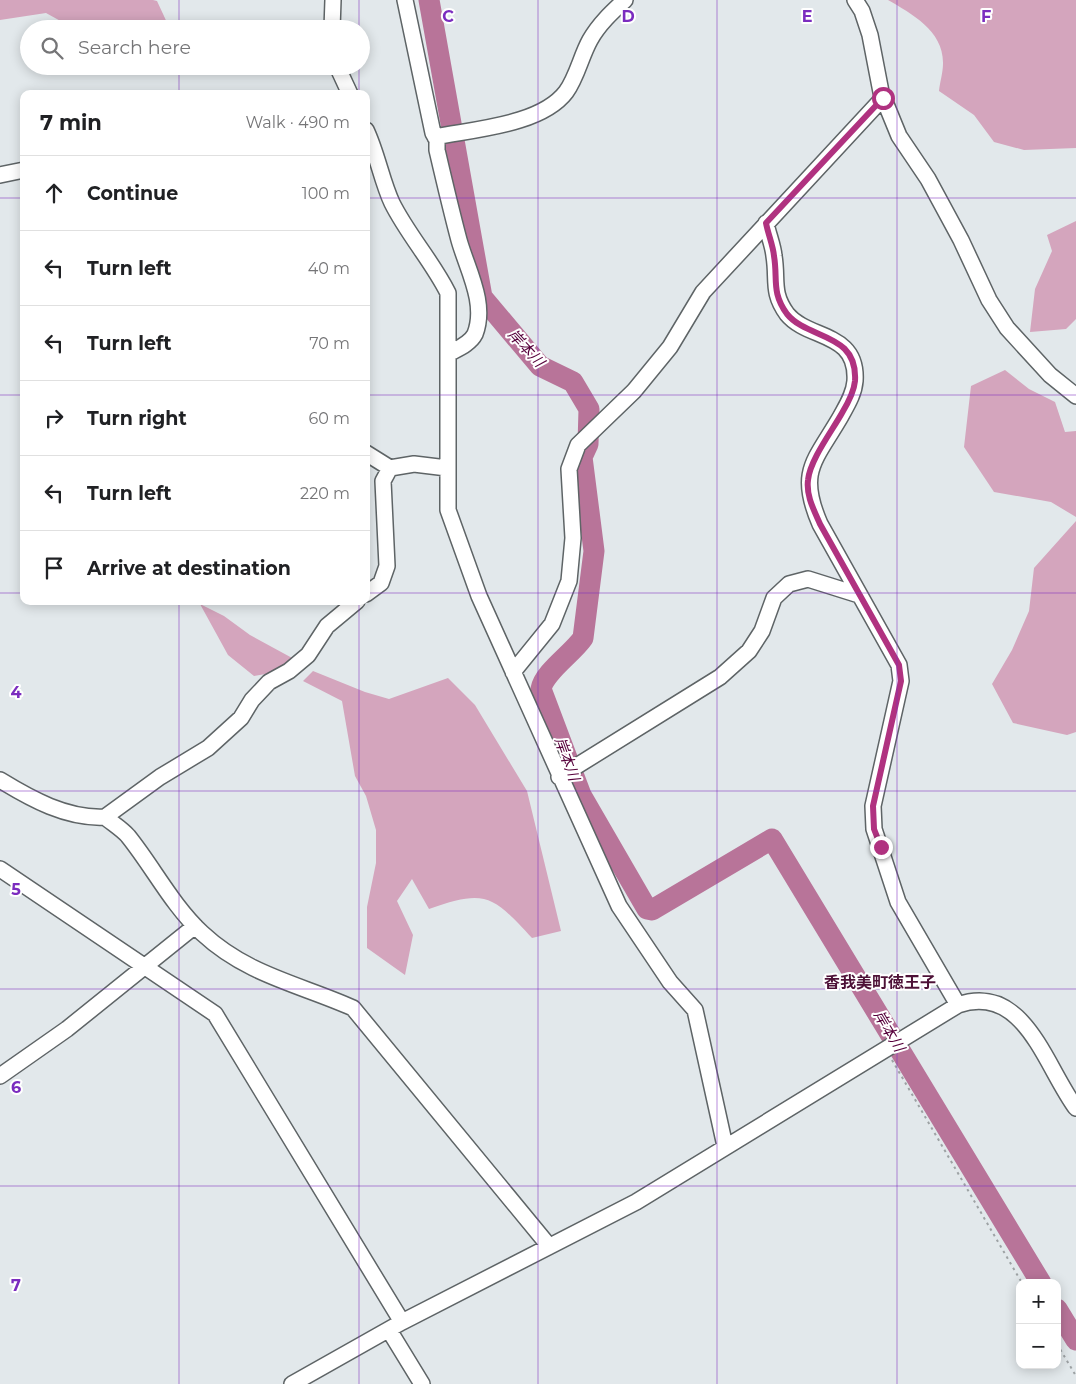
<!DOCTYPE html>
<html lang="en">
<head>
<meta charset="utf-8">
<style>
  :root { --surface:#fff; --page:#f6f6f6; --text:#202124; --muted:#757577; --line:#e0e0e0 }
  body { margin:0; font-family:Montserrat,"Noto Sans JP",sans-serif; background:var(--page); color:var(--text) }
  .controls { position:absolute; right:15px; bottom:15px; display:grid; overflow:hidden; border-radius:10px; box-shadow:0 2px 12px #0003 }
  .controls button { width:45px; height:45px; display:grid; place-items:center; padding:0; border:0; border-bottom:1px solid var(--line); background:var(--surface); color:var(--text); font:25px sans-serif }
  .stop { position:absolute; width:15px; height:15px; margin:-11px; border:4px solid #b03280; border-radius:50%; background:#fff }
  .stop.end { background:#b03280; border-color:#fff; box-shadow:0 1px 5px #0008 }
  .list { margin:0; padding:0; list-style:none }
  h2 { display:flex; justify-content:space-between; align-items:center; height:65px; margin:0; padding:0 20px; font-size:21px }
  h2 small { font-size:16px; font-weight:400; color:var(--muted) }
  .list li { display:grid; grid-template-columns:32px 1fr auto; gap:15px; align-items:center; box-sizing:border-box; height:75px; padding:0 20px; border-top:1px solid var(--line) }
  .list b { display:block; font-size:19px; white-space:nowrap }
  .list em { font-size:16px; font-style:normal; color:var(--muted) }
  .icon { flex:none; width:28px; height:28px; fill:none; stroke:currentColor; stroke-width:2; stroke-linecap:round; stroke-linejoin:round }
  .map { position:relative; flex:none; width:1076px; height:1384px; overflow:hidden }
  .search { position:absolute; background:var(--surface); box-shadow:0 2px 12px #0003; left:20px; top:20px; width:350px; height:55px; display:flex; align-items:center; gap:12px; box-sizing:border-box; padding:0 18px; border-radius:28px; color:var(--muted); font-size:19px }
  .panel { position:absolute; background:var(--surface); box-shadow:0 2px 12px #0003; left:20px; top:90px; width:350px; height:515px; border-radius:10px }
  .map>svg:first-child { display:block }
  .green { fill:#d4a5bd }
  .lines { fill:none; stroke-linecap:round; stroke-linejoin:round }
  .river { stroke:#b87499; stroke-width:21 }
  .minor-casing { stroke:#5e6466; stroke-width:18 }
  .path { stroke:#9da2a4; stroke-width:2; stroke-dasharray:2.5 4; stroke-linecap:butt }
  .minor { stroke:#fff; stroke-width:15 }
  .route { stroke:#b03280; stroke-width:6 }
  .grid { fill:none; stroke:#7b2cbf; stroke-width:1; stroke-opacity:0.55 }
  .labels { text-anchor:middle; stroke-width:4; stroke-linejoin:round; paint-order:stroke }
  .water-label { font-size:15px; font-style:italic; fill:#56003b; stroke:#fff }
  .quarter-label { font-size:16px; font-weight:bold; fill:#4d1137; stroke:#fff }
  .grid-label { font-size:16px; text-anchor:middle; font-weight:bold; fill:#7b2cbf; stroke:#fff; stroke-width:4; stroke-linejoin:round; paint-order:stroke }
</style>
</head>
<body>
<div class="map">
<svg width="1076" height="1384" viewBox="0 0 1076 1384">
  <rect width="100%" height="100%" fill="#e2e8eb"/>
  <path class="green" d="M 0,0 L 153,0 L 157,1 L 170,29 L 75,29 L 46,13 L 0,20 Z
    M 888,0 L 1076,0 L 1076,148 L 1024,150 L 994,142 L 974,115 L 939,91 C 940,82 943,72 943,64 C 944,31 912,14 888,0 Z
    M 1076,221 L 1076,319 L 1066,329 L 1030,332 L 1035,289 L 1052,251 L 1047,235 Z
    M 1005,370 L 1029,389 L 1055,402 L 1065,432 L 1076,431 L 1076,517 L 1051,502 L 994,492 L 964,447 L 971,386 Z
    M 1076,521 L 1076,732 L 1067,735 L 1013,723 L 992,684 L 1012,650 L 1029,611 L 1034,568 Z
    M 200,604 L 224,616 L 250,635 L 294,659 L 277,672 L 254,676 L 228,655 Z
    M 313,671 L 365,692 L 389,699 L 448,678 L 475,705 L 527,791 L 561,931 L 532,938 C 492,895 486,889 429,909 L 412,879 L 397,901 L 413,935 L 405,975 L 367,948 L 367,907 L 376,863 L 376,830 L 366,796 L 355,776 L 342,701 L 303,681 Z"/>
  <g class="lines">
    <path class="river" d="M 429,0 L 482,297 L 540,366 L 573,382 L 589,409 L 588,444 L 582,457 L 594,551 L 583,638 C 572,654 544,672 541,689 L 581,795 L 647,909 L 652,910 L 772,839 L 1041,1283
      M 1057,1309 L 1076,1340"/>
    <defs>
      <path id="minor" d="M 405,0 L 433,133 L 437,140 L 437,150 C 444,180 451,210 459,240 C 467,269 487,303 475,334 C 470,344 457,349 448,354
        M 855,0 L 862,11 L 870,35 L 881,92 L 899,136 L 928,179 L 961,240 L 989,300 L 1007,328 L 1050,375 L 1076,396
        M 332,29 L 333,0
        M 337,66 L 350,94
        M 366,130 C 377,153 382,182 392,203 C 408,235 432,261 448,293 L 448,510 L 479,596 L 619,906 L 670,982 L 695,1010 L 725,1146
        M 435,137 C 474,129 541,125 566,92 C 577,77 581,56 590,40 C 599,24 612,12 625,0
        M 0,175 L 24,170
        M 766,223 C 768,234 773,245 774,256 C 778,280 771,292 787,314 C 808,340 858,331 855,381 C 854,394 847,405 841,416 C 815,461 797,471 820,524 L 899,665 L 901,681 L 873,806 L 874,829 L 898,902 L 958,1005
        M 366,453 L 390,468
        M 366,594 L 381,583 L 387,566 L 383,481 L 390,468 L 414,464 L 447,468
        M 513,672 L 552,624 L 569,581 L 573,538 L 569,469 L 578,445 L 634,391 L 670,347 L 703,292 L 883,98
        M 559,777 L 720,677 L 749,651 L 762,631 L 774,598 L 789,584 L 808,579 L 859,595
        M 0,780 C 31,799 67,819 105,817 L 160,777 L 208,748 L 241,718 L 252,700 L 269,682 L 289,671 L 308,655 L 327,626 L 357,601
        M 105,817 C 112,823 122,829 128,836 C 153,867 172,905 202,933 C 247,975 299,984 353,1008 L 549,1246
        M 0,869 L 215,1014 L 402,1322
        M 0,1076 L 67,1029 L 195,926
        M 389,1330 L 422,1384
        M 292,1384 L 402,1322 L 636,1202 L 958,1005 C 1024,982 1045,1066 1076,1108"/>
    </defs>
    <use href="#minor" class="minor-casing"/>
    <path class="path" d="M 892,1060 L 1022,1283
      M 1057,1344 L 1076,1376"/>
    <use href="#minor" class="minor"/>
  </g>
  <g class="lines">
    <path class="route" d="M 881,847 L 874,829 L 873,806 L 901,681 L 899,665 L 820,524 C 814,510 806,496 808,480 C 810,460 832,431 842,413 C 848,403 854,392 855,381 C 858,332 808,340 787,314 C 771,292 778,279 774,256 C 773,245 768,234 766,223 L 883,98"/>
  </g>
  <path class="grid" d="M 179,0 L 179,29M 359,0 L 359,29M 538,0 L 538,1384M 717,0 L 717,1384M 897,0 L 897,1384M 179,66 L 179,94M 359,66 L 359,94M 0,198 L 24,198M 366,198 L 1076,198M 0,395 L 24,395M 366,395 L 1076,395M 0,593 L 24,593M 366,593 L 1076,593M 179,601 L 179,1384M 359,601 L 359,1384M 0,791 L 1076,791M 0,989 L 1076,989M 0,1186 L 1076,1186"/>
  <g class="labels">
    <g class="water-label">
      <text transform="translate(526 348) rotate(47)" y="5">岸本川</text>
      <text transform="translate(567 759) rotate(70)" y="5">岸本川</text>
      <text transform="translate(889 1031) rotate(59)" y="5">岸本川</text>
    </g>
    <g class="quarter-label">
      <text x="880" y="988">香我美町徳王子</text>
    </g>
  </g>
  <g class="grid-label">
    <text x="448" y="22">C</text>
    <text x="628" y="22">D</text>
    <text x="807" y="22">E</text>
    <text x="986" y="22">F</text>
    <text x="16" y="698">4</text>
    <text x="16" y="895">5</text>
    <text x="16" y="1093">6</text>
    <text x="16" y="1291">7</text>
  </g>
</svg>
<div class="controls">
<button>+</button>
<button>−</button>
</div>
<div class="stop" style="left:883px;top:98px"></div>
<div class="stop end" style="left:881px;top:847px"></div>
<div class="search"><svg class="icon" aria-label="search" viewBox="0 0 24 24"><circle cx="10" cy="10" r="6"/><path d="M15 15l6 6"/></svg>Search here</div>
<section class="panel">
<h2>7 min<small>Walk · 490 m</small></h2>
<ul class="list">
<li><svg class="icon" aria-label="ahead" viewBox="0 0 24 24"><path d="M12 20V5M6 11l6-6 6 6"/></svg><div><b>Continue</b></div><em>100 m</em></li>
<li><svg class="icon" aria-label="left" viewBox="0 0 24 24"><path d="M17 20v-9H6M10 6l-5 5 5 5"/></svg><div><b>Turn left</b></div><em>40 m</em></li>
<li><svg class="icon" aria-label="left" viewBox="0 0 24 24"><path d="M17 20v-9H6M10 6l-5 5 5 5"/></svg><div><b>Turn left</b></div><em>70 m</em></li>
<li><svg class="icon" aria-label="right" viewBox="0 0 24 24"><path d="M7 20v-9h11M14 6l5 5-5 5"/></svg><div><b>Turn right</b></div><em>60 m</em></li>
<li><svg class="icon" aria-label="left" viewBox="0 0 24 24"><path d="M17 20v-9H6M10 6l-5 5 5 5"/></svg><div><b>Turn left</b></div><em>220 m</em></li>
<li><svg class="icon" aria-label="arrive" viewBox="0 0 24 24"><path d="M6 21V4h12l-3 4 3 4H6"/></svg><div><b>Arrive at destination</b></div></li>
</ul>
</section>
</div>
</body>
</html>
